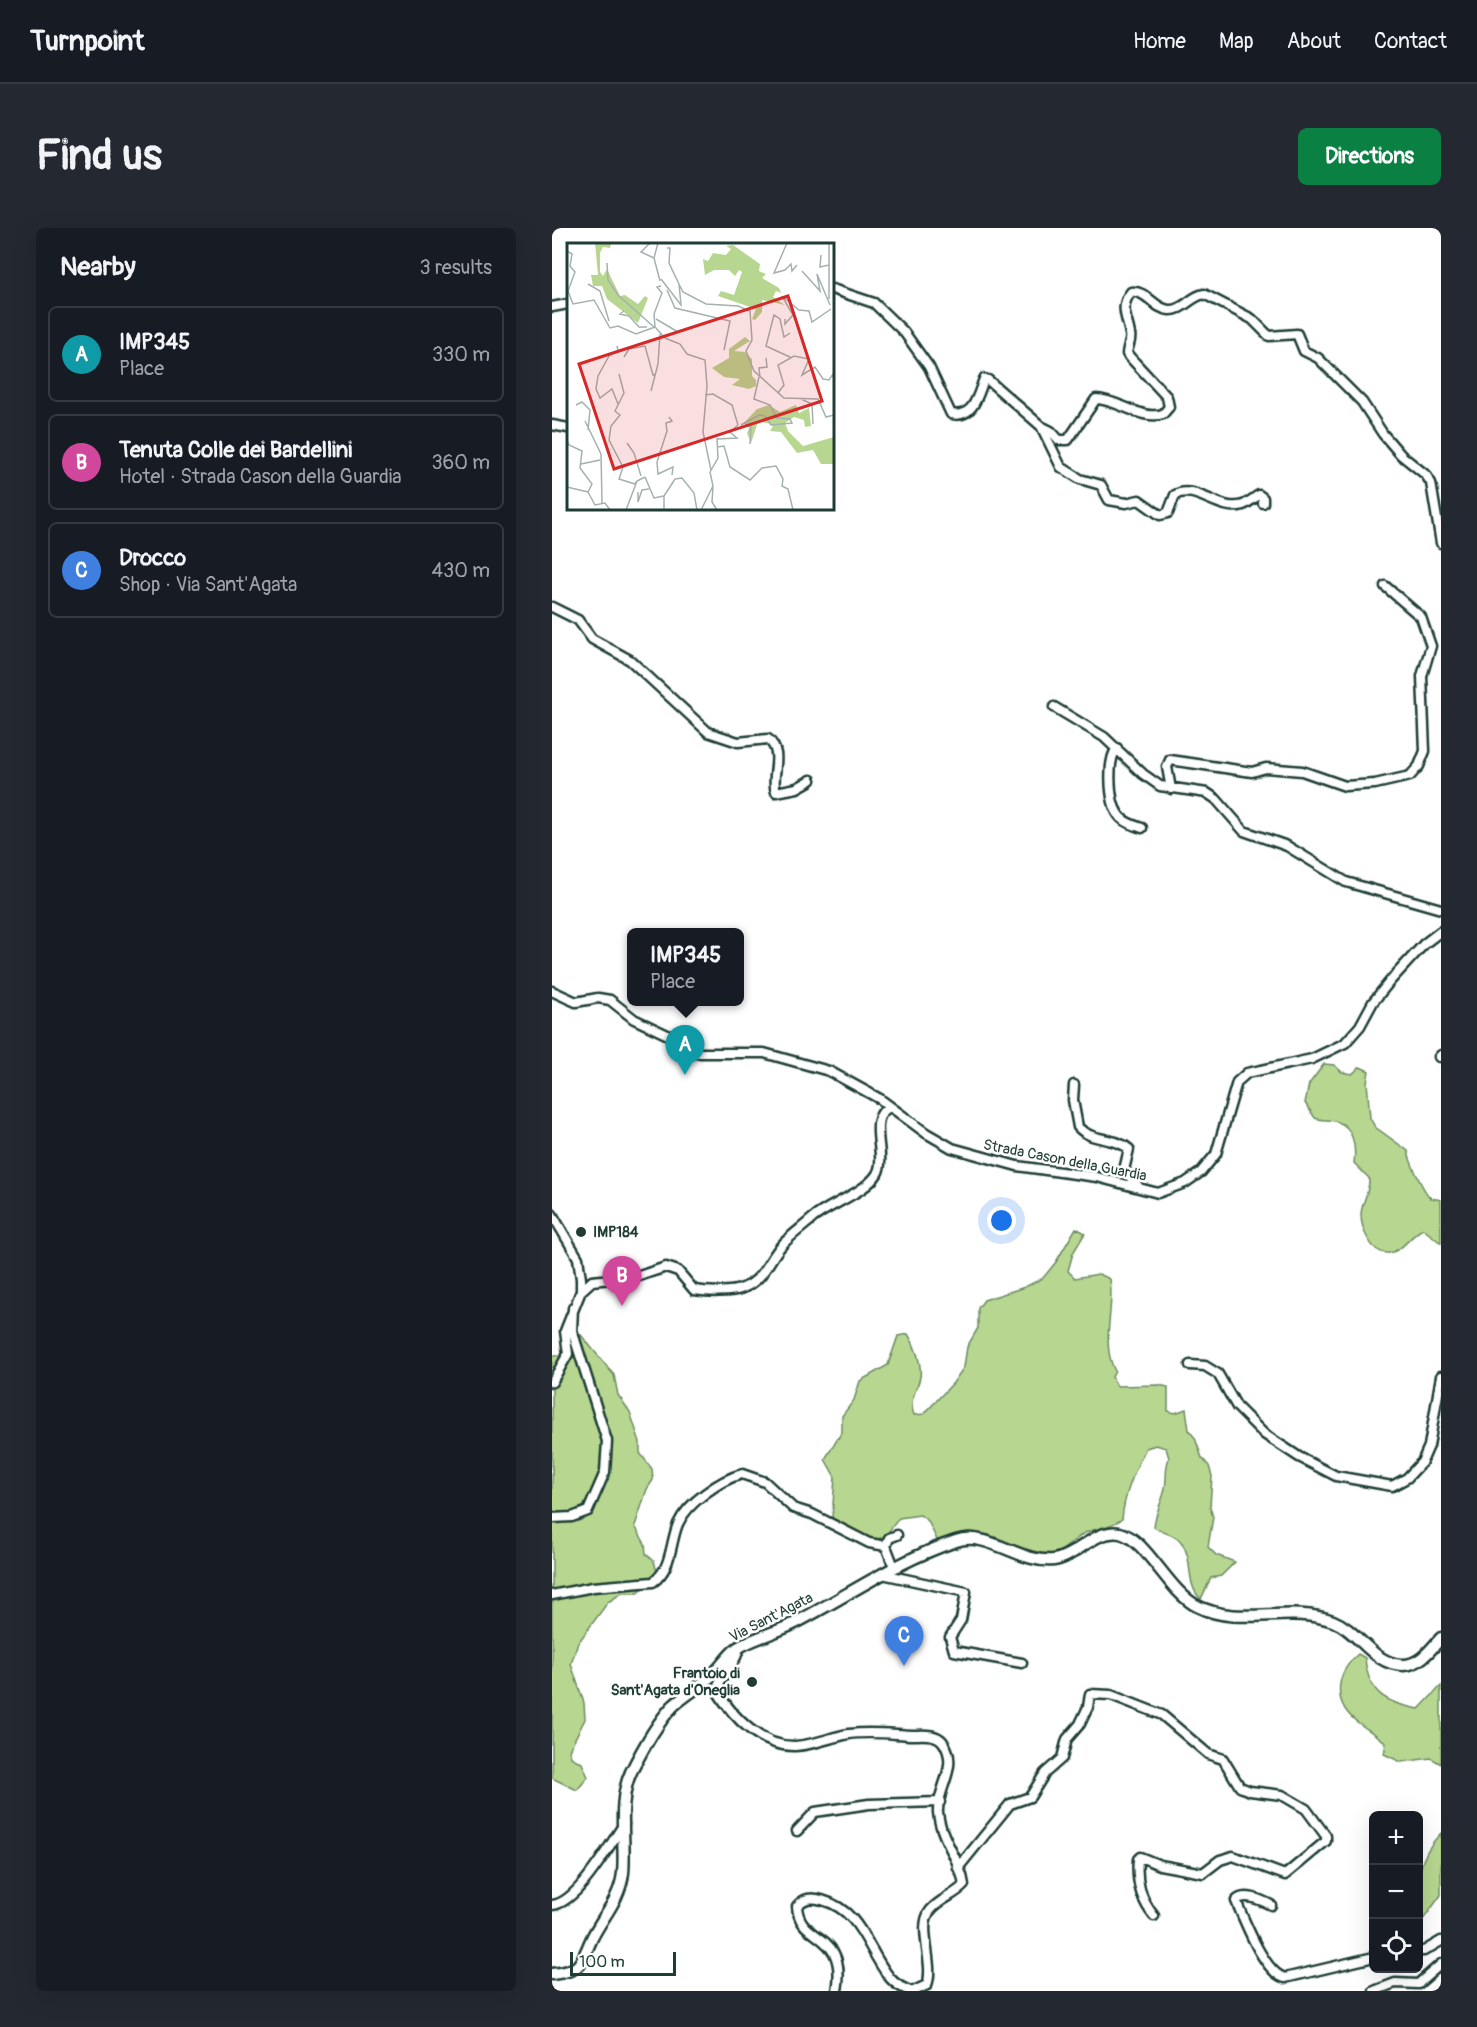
<!DOCTYPE html>
<html lang="en">
<head>
<meta charset="utf-8">
<style>
  :root { --surface:#171b24; --page:#242831; --text:#f1f3f6; --muted:#9ea1a6; --line:#363941; --accent:#0b8043 }
  body { margin:0; font-family:Pangolin,sans-serif; background:var(--page); color:var(--text) }
  .controls { position:absolute; right:18px; bottom:18px; display:grid; overflow:hidden; border-radius:9px; box-shadow:0 6px 24px #0002 }
  .controls button { width:54px; height:54px; display:grid; place-items:center; padding:0; border:0; border-bottom:2px solid var(--line); background:var(--surface); color:var(--text); font:30px sans-serif }
  .scale { position:absolute; left:18px; bottom:15px; width:106px; box-sizing:border-box; padding-left:6px; border:3px solid #1f3d34; border-top:0; font-size:16px; line-height:21px; white-space:nowrap; color:#1f3d34; -webkit-text-stroke:4px #fff; paint-order:stroke }
  .you { position:absolute; left:450px; top:993px; width:21px; height:21px; margin:-15px; border:4px solid #fff; border-radius:50%; background:#1a73e8; box-shadow:0 0 0 9px #1a73e833 }
  .badge { display:grid; place-items:center; width:39px; height:39px; border-radius:50%; background:var(--accent); color:#fff; font-size:20px; font-weight:700 }
  .pin { position:absolute; translate:-50% -50px; filter:drop-shadow(0 2px 3px #0008) }
  .pin::after { content:''; position:absolute; top:32px; width:21px; height:18px; background:inherit; clip-path:polygon(0 0,100% 0,50% 100%) }
  .popup { position:absolute; left:75px; top:700px; width:117px; height:78px; box-sizing:border-box; display:grid; place-content:center; border-radius:9px; background:var(--surface); filter:drop-shadow(0 2px 4px #0005); font-size:20px; white-space:nowrap; color:var(--muted) }
  .popup b { font-size:22px; color:var(--text) }
  .popup::after { content:''; position:absolute; left:50%; top:100%; margin-left:-12px; border:12px solid transparent; border-top-color:var(--surface) }
  .list { margin:0; padding:0; list-style:none }
  h2 { display:flex; justify-content:space-between; align-items:center; height:78px; margin:0; padding:0 24px; font-size:26px }
  h2 small { font-size:20px; font-weight:400; color:var(--muted) }
  .list li { display:grid; grid-template-columns:39px 1fr auto; gap:18px; align-items:center; box-sizing:border-box; height:96px; margin:0 12px 12px; padding:0 12px; border:2px solid var(--line); border-radius:9px }
  .list b { display:block; font-size:22px; white-space:nowrap }
  .list p { margin:0; font-size:20px; white-space:nowrap; color:var(--muted) }
  .list em { font-size:20px; font-style:normal; color:var(--muted) }
  .icon { flex:none; width:33px; height:33px; fill:none; stroke:currentColor; stroke-width:2; stroke-linecap:round; stroke-linejoin:round }
  .map { position:relative; flex:none; width:889px; height:1763px; overflow:hidden; border-radius:9px }
  header { display:flex; align-items:center; gap:36px; box-sizing:border-box; height:84px; padding:0 30px; background:var(--surface); border-bottom:2px solid var(--line) }
  header strong { font-size:28px }
  nav { display:flex; gap:33px; margin-inline-start:auto; font-size:21px }
  .intro { display:flex; align-items:center; justify-content:space-between; box-sizing:border-box; height:144px; padding:0 36px }
  h1 { margin:0; font-size:42px }
  .button { padding:15px 27px; border-radius:9px; background:var(--accent); color:#fff; font-size:21px; font-weight:700 }
  main { display:flex; gap:36px; padding:0 36px }
  aside { flex:1; background:var(--surface); border-radius:9px; box-shadow:0 6px 24px #0002 }
  .map>svg:first-child { display:block }
  .green { fill:#b7d790; stroke:#6b8a62; stroke-width:1.5 }
  .lines { fill:none; stroke-linecap:round; stroke-linejoin:round }
  .minor-casing { stroke:#1f3d34; stroke-width:13 }
  .tertiary-casing { stroke:#1f3d34; stroke-width:15 }
  .minor { stroke:#fff; stroke-width:8 }
  .tertiary { stroke:#fff; stroke-width:10 }
  .poi-dot { fill:#1f3d34; stroke:#fff; stroke-width:2 }
  .labels { text-anchor:middle; stroke-width:5; stroke-linejoin:round; paint-order:stroke }
  .street-label { font-size:15px; fill:#1f3d34; stroke:#fff }
  .poi-label { font-size:15px; font-weight:bold; fill:#1f3d34; stroke:#fff; text-anchor:start }
  .inset-road { fill:none; stroke:#a5b1ae; stroke-width:1.5 }
  .view { fill:#d62828; fill-opacity:0.15; stroke:#d62828; stroke-width:3 }
  .inset-edge { fill:none; stroke:#1f3d34; stroke-width:3 }
</style>
</head>
<body>
<header>
<strong>Turnpoint</strong>
<nav><a>Home</a><a>Map</a><a>About</a><a>Contact</a></nav>
</header>
<div class="intro"><h1>Find us</h1><a class="button">Directions</a></div>
<main>
<aside>
<h2>Nearby<small>3 results</small></h2>
<ul class="list">
<li><span class="badge" style="background:#0f9aa8">A</span><div><b>IMP345</b><p>Place</p></div><em>330 m</em></li>
<li><span class="badge" style="background:#d1479c">B</span><div><b>Tenuta Colle dei Bardellini</b><p>Hotel · Strada Cason della Guardia</p></div><em>360 m</em></li>
<li><span class="badge" style="background:#3f7fe0">C</span><div><b>Drocco</b><p>Shop · Via Sant'Agata</p></div><em>430 m</em></li>
</ul>
</aside>
<div class="map">
<svg width="889" height="1763" viewBox="0 0 889 1763">
  <rect width="100%" height="100%" fill="#fff"/>
  <filter id="ink" filterUnits="userSpaceOnUse"><feTurbulence type="fractalNoise" baseFrequency=".0167" numOctaves="2"/><feDisplacementMap in="SourceGraphic" scale="12" xChannelSelector="R" yChannelSelector="G"/><feConvolveMatrix kernelMatrix="1 2 1 2 8 2 1 2 1" color-interpolation-filters="sRGB"/></filter>
  <g filter="url(#ink)">
    <path class="green" d="M 772,836 L 782,837 L 790,844 L 800,846 L 808,839 L 817,843 L 815,854 L 818,890 L 823,899 L 856,923 C 857,932 872,965 879,970 C 882,971 886,971 889,972 L 889,1015 L 871,1001 C 859,1006 850,1024 837,1025 C 819,1027 809,1000 809,986 C 810,973 818,964 817,950 L 802,935 C 804,921 802,899 786,894 C 779,891 770,893 763,890 L 753,875 L 757,856 Z
      M 524,1000 L 533,1005 L 521,1025 L 516,1043 L 523,1050 L 547,1046 L 558,1051 C 563,1081 548,1115 563,1143 L 560,1149 L 565,1158 L 607,1157 L 616,1159 L 616,1183 L 623,1185 L 634,1181 L 637,1202 L 643,1210 L 650,1230 L 657,1238 L 660,1248 L 658,1279 L 661,1289 L 656,1319 L 664,1327 L 683,1334 L 669,1348 L 659,1350 L 649,1371 C 633,1356 642,1333 630,1315 C 623,1305 611,1306 602,1299 C 603,1284 611,1273 613,1260 C 615,1249 613,1240 617,1230 L 614,1220 L 604,1217 L 594,1220 C 583,1241 572,1267 570,1291 C 558,1300 545,1299 533,1305 C 519,1313 512,1325 495,1327 L 416,1304 L 386,1314 L 376,1293 L 368,1287 L 347,1290 C 342,1296 337,1305 331,1309 C 315,1318 289,1302 280,1290 L 283,1249 L 273,1231 L 290,1204 L 290,1188 L 302,1172 L 308,1153 L 336,1137 L 346,1108 L 356,1106 C 363,1117 370,1136 368,1149 C 365,1163 356,1172 362,1187 L 372,1186 L 401,1155 L 412,1139 L 415,1119 L 426,1100 L 426,1080 L 432,1072 L 473,1059 L 491,1050 L 504,1034 Z
      M 29,1107 L 62,1147 L 66,1167 L 78,1184 L 88,1214 L 88,1225 L 100,1241 L 101,1252 L 95,1261 L 83,1298 L 93,1316 L 94,1326 L 102,1333 L 105,1344 L 86,1365 L 70,1365 L 56,1374 L 26,1415 L 19,1436 L 32,1475 L 33,1491 L 17,1522 L 19,1529 L 30,1535 L 36,1549 L 25,1562 L 0,1550 L 0,1127 L 20,1131 Z
      M 806,1426 L 813,1430 C 816,1465 833,1475 867,1481 L 889,1458 L 889,1536 L 879,1530 L 849,1534 L 832,1526 L 834,1515 C 826,1507 817,1503 808,1496 C 780,1477 782,1447 806,1426 Z
      M 889,1605 L 889,1667 L 867,1697 C 866,1661 861,1633 889,1605 Z"/>
    <g class="lines">
      <defs>
        <path id="minor" d="M 280,61 L 322,75 L 352,104 L 377,139 L 399,186 C 422,191 426,166 432,151 L 436,152 L 489,198 L 509,239 L 528,251 L 549,257 L 557,272 L 574,275 L 587,272 L 608,287 L 616,285 L 623,267 C 643,255 668,285 691,277 C 696,275 702,270 707,267 L 711,270 L 711,275
          M 0,79 L 16,76
          M 0,197 L 16,200
          M 489,198 L 499,203 L 507,212 L 516,212 L 544,171 C 565,171 590,193 611,186 L 617,179 L 615,169 L 575,126 C 575,119 580,113 578,106 C 575,89 567,79 579,64 C 595,62 602,81 617,82 C 631,83 639,68 652,66 L 700,91 L 717,108 L 745,106 L 752,123 L 766,130 L 810,174 L 831,206 L 849,227 L 874,247 L 879,255 L 889,315
          M 0,379 L 26,392 L 40,411 L 78,432 L 156,504 L 186,514 L 216,511 C 233,526 218,547 224,564 L 245,560 L 259,552
          M 502,479 L 552,509 L 591,546 L 608,558 L 655,565 L 664,571 L 692,603 L 735,618 L 794,654 L 889,681
          M 565,520 C 555,532 557,573 566,586 C 571,594 581,597 590,600
          M 619,561 L 615,539 L 618,532 L 700,544 L 714,540 L 750,543 L 793,558 L 823,556 L 858,548 L 867,538 L 873,523 L 870,448 L 879,418 L 869,389 L 833,358
          M 0,763 L 24,774 L 46,770 L 58,772 L 82,791 L 120,809 L 142,825 L 212,825 L 277,843 L 328,871 L 374,905 L 400,920 L 465,938 L 545,949 L 606,965 L 633,955 L 649,944 L 664,926 L 685,854 L 695,845 L 760,831 L 793,815 L 808,798 L 821,774 L 839,752 L 872,716 L 889,703
          M 887,829 L 889,827
          M 522,857 L 521,872 L 526,899 C 539,914 562,908 577,921 L 572,942 L 586,958
          M 0,986 L 26,1030 L 29,1051 L 29,1063 L 13,1103 L 16,1126 L 0,1154
          M 29,1063 L 40,1053 L 87,1048 L 114,1039 L 126,1043 L 142,1062 C 155,1064 179,1065 191,1060 C 213,1051 216,1032 230,1017 C 239,1007 251,999 261,990 C 278,976 314,964 325,946 C 336,928 313,889 338,879
          M 638,1137 L 653,1138 L 666,1146 L 685,1179 L 712,1206 L 747,1229 L 784,1248 L 840,1258 L 855,1250 L 870,1234 L 877,1218 L 889,1148
          M 0,1290 L 20,1289 L 36,1283 L 53,1244 L 55,1213 L 20,1102 L 21,1080
          M 334,1318 L 337,1310 L 345,1307
          M 330,1346 L 414,1364 L 409,1392 L 398,1409 L 402,1423 L 470,1435
          M 0,1367 L 41,1359 L 101,1354 C 120,1341 118,1315 126,1296 C 135,1275 168,1252 190,1246 L 213,1254 L 241,1280 L 260,1286 L 317,1315 L 334,1318 L 342,1339
          M 186,1419 C 189,1431 167,1446 165,1463 C 181,1489 209,1519 243,1518 C 262,1517 279,1509 297,1506 C 319,1503 339,1506 361,1507 C 371,1507 384,1505 391,1514 C 408,1538 385,1560 386,1584 C 388,1611 409,1632 412,1657 C 402,1668 387,1671 378,1683 C 365,1699 383,1737 375,1757 L 362,1763
          M 245,1603 L 263,1584 L 317,1576 L 388,1574
          M 406,1640 L 458,1576 L 478,1569 L 493,1545 L 510,1530 L 515,1511 L 528,1496 L 536,1479 L 538,1466 L 559,1467 L 610,1487 L 656,1526 L 671,1531 L 688,1559 L 698,1563 L 730,1567 L 754,1581 L 774,1608 L 774,1613 L 733,1647 L 681,1628 L 668,1632 L 651,1645 L 608,1637 L 588,1629 L 586,1631 C 584,1653 588,1671 602,1688
          M 0,1677 C 25,1676 58,1616 72,1596
          M 719,1677 C 709,1672 692,1664 684,1673 C 693,1693 712,1745 733,1750 L 822,1729
          M 866,1723 L 872,1723 L 889,1713
          M 285,1763 C 296,1701 247,1716 245,1678 C 252,1670 259,1669 270,1672 C 310,1683 315,1722 338,1750 C 344,1757 350,1760 358,1763
          M 822,1763 L 843,1755 L 866,1756 L 889,1736"/>
        <path id="tertiary" d="M 0,1746 C 31,1742 28,1736 40,1710 C 51,1688 68,1671 71,1645 C 74,1614 65,1574 79,1544 C 90,1522 104,1496 121,1478 C 134,1466 151,1457 163,1444 C 170,1437 176,1428 183,1422 C 194,1412 227,1404 243,1395 C 297,1367 346,1332 404,1313 C 436,1302 468,1336 502,1332 C 524,1329 544,1300 568,1305 C 594,1311 616,1363 645,1378 C 689,1400 736,1376 781,1393 C 807,1403 821,1437 851,1437 C 868,1437 879,1421 889,1410"/>
      </defs>
      <use href="#minor" class="minor-casing"/>
      <use href="#tertiary" class="tertiary-casing"/>
      <use href="#minor" class="minor"/>
      <use href="#tertiary" class="tertiary"/>
    </g>
  </g>
  <g class="poi-dot">
    <circle cx="29" cy="1004" r="6"/>
    <circle cx="200" cy="1454" r="6"/>
  </g>
  <g class="labels">
    <g class="street-label">
      <text transform="translate(513 932) rotate(11)" y="5">Strada Cason della Guardia</text>
      <text transform="translate(219 1389) rotate(-27)" y="5">Via Sant'Agata</text>
    </g>
    <g class="poi-label">
      <text x="41" y="1009">IMP184</text>
      <text x="188" y="1450" text-anchor="end">Frantoio di<tspan x="188" dy="17">Sant'Agata d'Oneglia</tspan></text>
    </g>
  </g>
  <g transform="translate(15 15)">
    <rect width="267" height="267" fill="#fff"/>
    <path d="M 28,0 L 44,1 L 43,5 L 36,4 L 33,10 L 33,29 L 36,33 L 40,26 L 53,53 L 58,52 L 71,61 L 78,53 L 81,55 L 71,80 L 40,56 L 35,43 L 26,43 L 24,32 L 31,32 ZM 166,2 L 193,21 L 192,28 L 199,31 L 195,35 L 212,45 L 214,50 L 209,48 L 206,54 L 218,62 L 195,57 L 195,69 L 188,77 L 185,76 L 189,66 L 151,53 L 154,48 L 167,52 L 175,29 L 172,27 L 168,33 L 162,27 L 147,27 L 138,32 L 136,16 L 141,18 L 146,10 L 159,12 L 164,6 L 159,3 ZM 178,94 L 183,98 L 167,108 L 178,109 L 185,116 L 185,133 L 189,137 L 189,143 L 182,146 L 165,142 L 173,136 L 157,134 L 145,125 L 162,115 L 162,106 ZM 202,162 L 213,169 L 229,162 L 232,170 L 242,165 L 244,183 L 238,184 L 237,177 L 227,174 L 218,180 L 221,188 L 236,203 L 267,194 L 267,221 L 254,221 L 246,207 L 230,210 L 214,189 L 203,188 L 206,183 L 201,180 L 191,179 L 184,200 L 180,190 L 182,185 L 177,180 L 190,166 Z" fill="#b7d790"/>
    <path class="inset-road" d="M 83,0 L 74,9 L 87,15M 91,0 L 87,15 L 93,38M 220,0 L 207,30 L 218,27 L 224,21 L 225,28 L 230,22M 100,5 L 103,5 L 102,20 L 112,41M 0,8 L 5,11 L 3,23 L 8,29 L 1,48 L 6,61 L 27,57 L 43,85 L 51,83 L 69,91 L 88,84M 254,12 L 253,24 L 262,22M 40,20 L 41,37 L 51,52 L 87,84M 235,28 L 253,48 L 250,31 L 263,62M 94,36 L 114,62 L 112,41 L 116,49 L 139,61 L 171,63 L 183,68 L 185,97 L 179,108 L 187,128 L 217,155 L 251,156 L 259,174 L 267,172M 21,41 L 33,48 L 42,78M 100,47 L 108,65 L 163,78 L 157,107M 262,56 L 262,0M 57,68 L 53,71 L 62,73 L 72,84 L 80,84M 89,76 L 111,89M 218,76 L 218,81 L 226,72 L 215,53 L 232,67 L 242,68 L 245,79 L 264,66M 88,84 L 98,95 L 113,101 L 120,111 L 138,117 L 140,143 L 136,189 L 144,227M 88,84 L 87,71 L 95,50 L 90,44 L 94,43M 223,90 L 217,94 L 213,76 L 207,72 L 199,103 L 225,115M 50,103 L 51,107 L 42,113 L 31,133 L 29,146 L 33,155 L 45,146 L 51,161M 57,114 L 62,106 L 78,103 L 86,132 L 89,131M 52,131 L 57,150 L 48,168 L 53,172 L 44,183 L 42,197 L 56,224 L 52,236 L 68,241 L 70,238M 193,134 L 192,125 L 200,124 L 199,115M 84,148 L 91,121 L 93,91M 211,150 L 217,142 L 211,122 L 227,113 L 242,116 L 235,132 L 248,124 L 256,136 L 262,137 L 266,131 L 267,138M 138,152 L 146,151 L 165,162 L 171,182M 234,156 L 245,161 L 246,181M 9,162 L 15,159 L 23,167 L 21,187M 102,174 L 105,178 L 99,180 L 100,188 L 90,219 L 91,231 L 106,224 L 105,232M 18,178 L 34,211 L 35,260M 178,181 L 184,183 L 183,201M 174,182 L 192,172 L 198,173 L 204,182 L 225,180 L 223,176 L 210,175 L 203,162 L 187,156 L 192,134M 0,197 L 2,202 L 15,208 L 13,225 L 25,241 L 21,249M 60,200 L 67,210 L 74,233M 150,204 L 157,203 L 163,224 L 183,237 L 195,225 L 209,223 L 216,236 L 215,243 L 221,246 L 226,267M 14,221 L 33,217M 78,234 L 87,255 L 97,253 L 97,267M 108,236 L 115,235 L 127,250 L 130,267M 0,244 L 21,249M 146,244 L 145,259 L 150,267M 21,249 L 28,262 L 38,260 L 43,267M 71,249 L 71,259 L 75,247 L 82,246M 97,253 L 108,236M 59,267 L 70,238 L 78,234M 134,267 L 146,243 L 143,229 L 151,215 L 150,196 L 170,195 L 163,189 L 171,182"/>
    <path class="view" d="M 221,53 L 255,158 L 47,226 L 12,121 Z"/>
    <rect width="267" height="267" class="inset-edge"/>
  </g>
</svg>
<div class="controls">
<button>+</button>
<button>−</button>
<button><svg class="icon" aria-label="locate" viewBox="0 0 24 24"><circle cx="12" cy="12" r="6"/><path d="M12 2v4M12 18v4M2 12h4M18 12h4"/></svg></button>
</div>
<div class="scale">100 m</div>
<div class="you"></div>
<div class="pin badge" style="left:133px;top:847px;background:#0f9aa8">A</div>
<div class="popup"><b>IMP345</b>Place</div>
<div class="pin badge" style="left:70px;top:1078px;background:#d1479c">B</div>
<div class="pin badge" style="left:352px;top:1438px;background:#3f7fe0">C</div>
</div>
</main>
</body>
</html>
